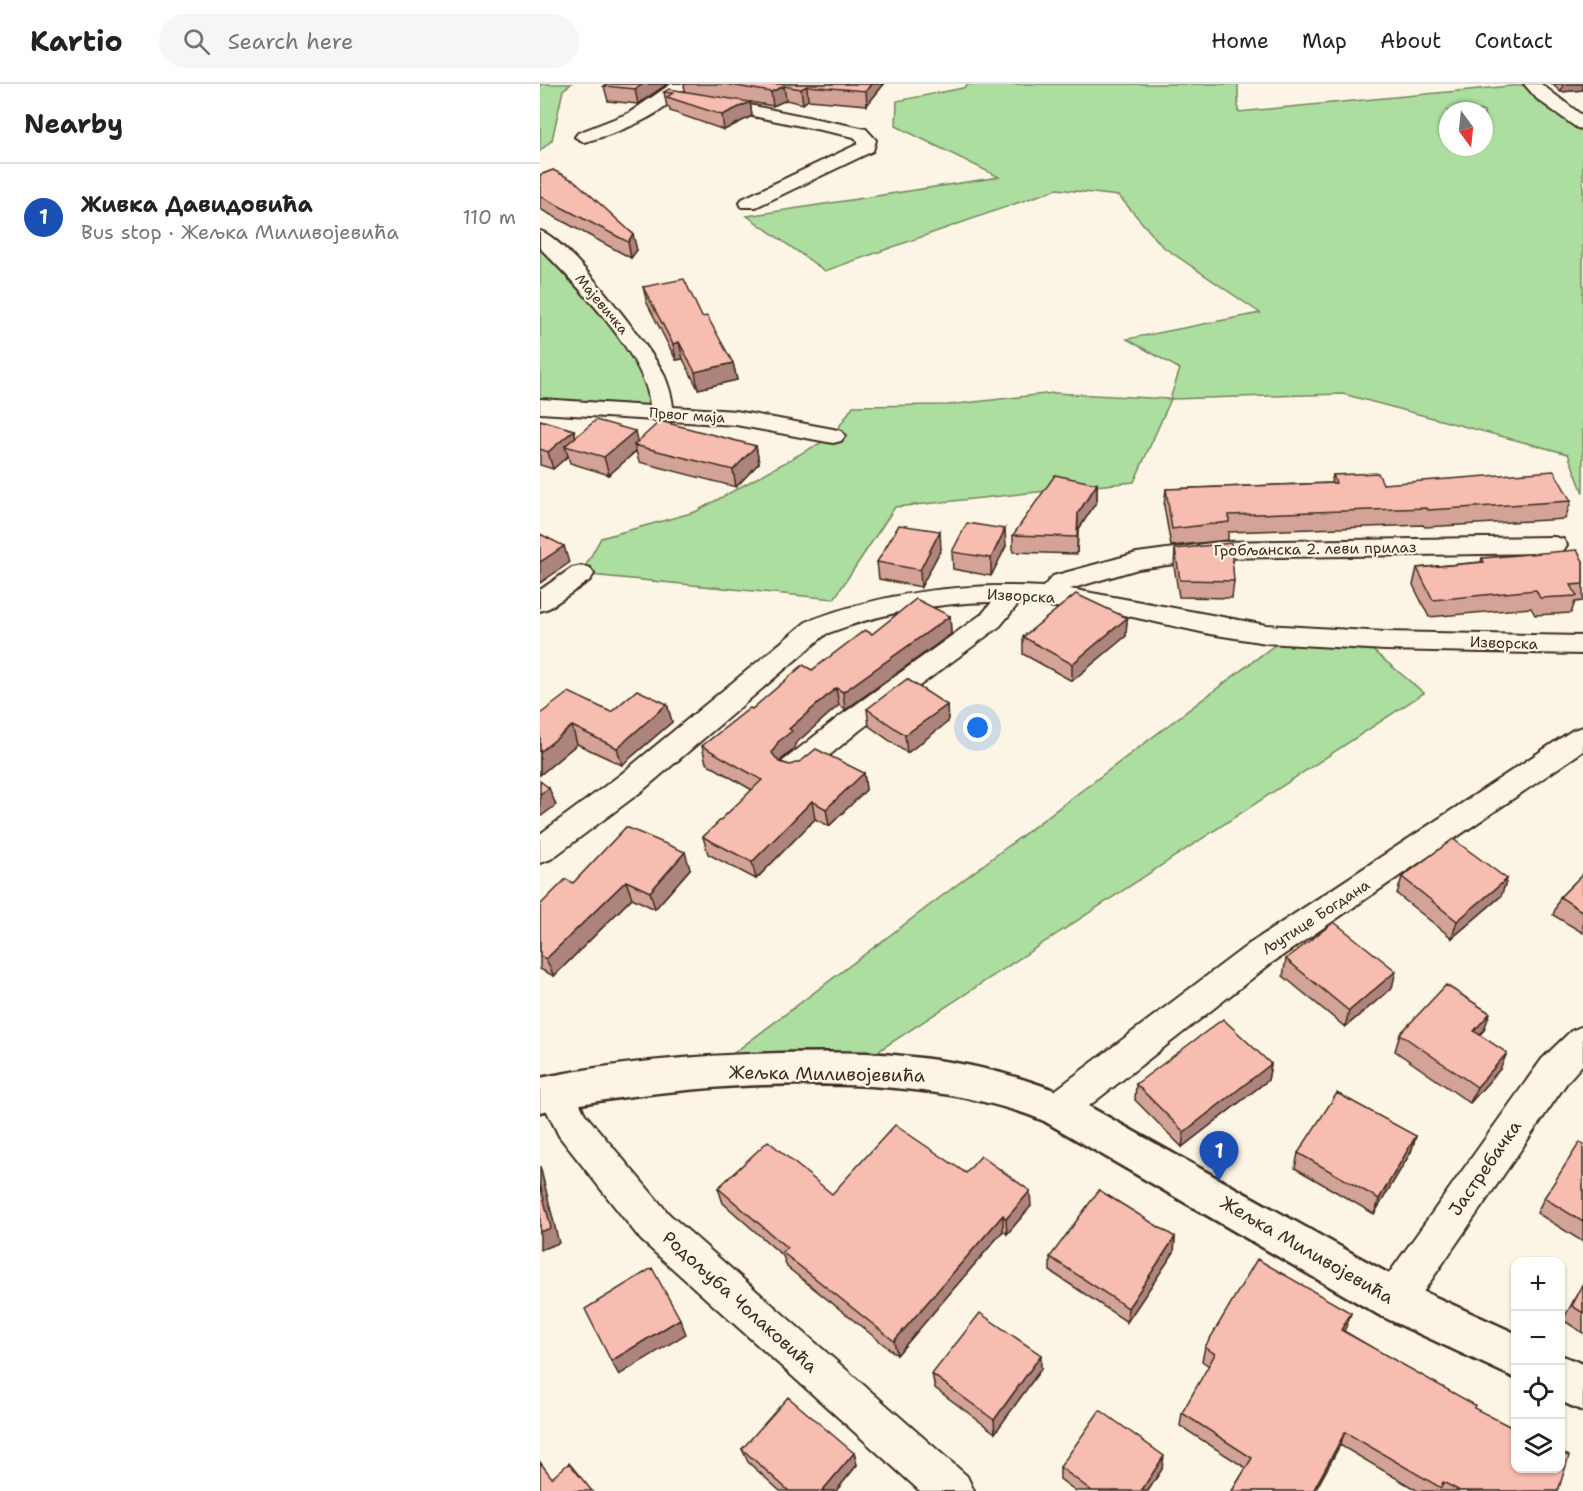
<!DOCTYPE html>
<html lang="en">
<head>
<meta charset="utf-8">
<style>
  :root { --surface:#fff; --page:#f6f6f6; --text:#222; --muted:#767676; --line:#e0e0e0; --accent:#1a73e8 }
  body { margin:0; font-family:"Shantell Sans",sans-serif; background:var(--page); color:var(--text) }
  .controls { position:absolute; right:18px; bottom:18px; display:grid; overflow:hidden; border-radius:12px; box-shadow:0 2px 4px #0004 }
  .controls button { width:54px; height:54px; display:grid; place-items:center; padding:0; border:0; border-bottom:2px solid var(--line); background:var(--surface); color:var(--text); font:30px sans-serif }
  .compass { position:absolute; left:899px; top:18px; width:54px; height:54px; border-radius:50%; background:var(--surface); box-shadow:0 2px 4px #0004; rotate:165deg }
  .you { position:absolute; left:438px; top:644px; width:21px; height:21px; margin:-15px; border:4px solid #fff; border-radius:50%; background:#1a73e8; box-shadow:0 0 0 9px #1a73e833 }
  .badge { display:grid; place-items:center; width:39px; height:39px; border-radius:50%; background:var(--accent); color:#fff; font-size:20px; font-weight:700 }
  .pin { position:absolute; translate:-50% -50px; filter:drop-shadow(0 2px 3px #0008) }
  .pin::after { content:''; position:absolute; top:32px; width:21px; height:18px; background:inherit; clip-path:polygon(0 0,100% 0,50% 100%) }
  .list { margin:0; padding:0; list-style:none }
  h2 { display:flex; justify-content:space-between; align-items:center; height:78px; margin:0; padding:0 24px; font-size:26px }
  h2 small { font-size:20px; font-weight:400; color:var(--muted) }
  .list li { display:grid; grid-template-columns:39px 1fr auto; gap:18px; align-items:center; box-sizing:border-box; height:108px; padding:0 24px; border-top:2px solid var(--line) }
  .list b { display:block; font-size:22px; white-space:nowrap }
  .list p { margin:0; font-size:20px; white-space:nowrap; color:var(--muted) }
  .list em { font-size:20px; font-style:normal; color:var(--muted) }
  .icon { flex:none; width:33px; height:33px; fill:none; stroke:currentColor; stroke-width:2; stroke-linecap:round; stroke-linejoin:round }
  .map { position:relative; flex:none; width:1043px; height:1407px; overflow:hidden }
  header { display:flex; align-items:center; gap:36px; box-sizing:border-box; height:84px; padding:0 30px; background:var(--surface); border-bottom:2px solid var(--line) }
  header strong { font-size:28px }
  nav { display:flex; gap:33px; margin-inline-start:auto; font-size:21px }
  .search { width:420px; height:54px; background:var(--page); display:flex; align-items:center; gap:15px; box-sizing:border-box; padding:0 21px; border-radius:33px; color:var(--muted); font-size:22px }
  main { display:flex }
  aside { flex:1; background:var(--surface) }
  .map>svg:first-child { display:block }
  .green { fill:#acde9f; stroke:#74845e; stroke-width:1.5; fill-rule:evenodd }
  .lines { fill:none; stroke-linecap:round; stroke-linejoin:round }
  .street-casing { stroke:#3b2a1e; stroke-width:4 }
  .secondary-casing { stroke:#3b2a1e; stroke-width:5 }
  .street { fill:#fcf5e5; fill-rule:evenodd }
  .secondary { fill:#fcf5e5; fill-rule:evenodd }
  .wall { fill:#d4a397; stroke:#3b2a1e; stroke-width:1.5 }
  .shaded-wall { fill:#ad847b; stroke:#3b2a1e; stroke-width:1.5 }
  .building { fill:#f7bdb0; stroke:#3b2a1e; stroke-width:1.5 }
  .labels { text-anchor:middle; stroke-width:4.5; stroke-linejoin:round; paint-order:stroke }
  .far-street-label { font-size:14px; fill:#3b2a1e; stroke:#fcf5e5 }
  .street-label { font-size:15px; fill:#3b2a1e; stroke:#fcf5e5 }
  .near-street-label { font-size:18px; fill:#3b2a1e; stroke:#fcf5e5 }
</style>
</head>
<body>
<header>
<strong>Kartio</strong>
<div class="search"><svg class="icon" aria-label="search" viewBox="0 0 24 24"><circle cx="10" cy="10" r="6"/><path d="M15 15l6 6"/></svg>Search here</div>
<nav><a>Home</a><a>Map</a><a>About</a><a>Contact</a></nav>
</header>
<main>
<aside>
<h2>Nearby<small></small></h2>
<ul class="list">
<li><span class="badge" style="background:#1a4fb4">1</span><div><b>Живка Давидовића</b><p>Bus stop · Жељка Миливојевића</p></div><em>110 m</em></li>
</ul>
</aside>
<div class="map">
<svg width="1043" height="1407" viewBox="0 0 1043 1407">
  <rect width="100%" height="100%" fill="#fcf5e5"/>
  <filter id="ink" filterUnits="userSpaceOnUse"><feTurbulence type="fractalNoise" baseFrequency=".0167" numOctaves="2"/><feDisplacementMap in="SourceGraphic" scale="12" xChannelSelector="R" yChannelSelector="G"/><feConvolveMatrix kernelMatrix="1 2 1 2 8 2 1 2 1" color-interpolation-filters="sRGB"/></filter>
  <g filter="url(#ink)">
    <path class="green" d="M 0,0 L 31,0 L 23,6 L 12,56 L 0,67 Z
      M 429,0 L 698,0 L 698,28 L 992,0 L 1043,39 L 1043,409 L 1028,370 L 803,310 L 631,315 L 594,398 L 355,423 L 294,515 L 41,490 L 61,454 L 155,428 L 293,352 L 313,322 L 408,321 L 514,309 L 630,315 L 640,285 L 587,255 L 720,229 L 622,162 L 579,112 L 517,105 L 285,187 L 207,132 L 459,93 L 356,42 L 357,17 L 423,4 ZM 908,27 L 944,27 L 944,63 L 908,63 Z
      M 0,166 L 75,233 L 122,329 L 0,322 Z
      M 748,551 L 819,555 L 884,609 L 308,987 L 166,990 Z"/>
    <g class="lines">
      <defs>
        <path id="street" d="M 131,0 L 149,0 C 127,31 79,49 44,58 L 35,53 L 38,49 L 89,29 Z
          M 984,0 L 1001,0 L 1043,32 L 1043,45 L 1037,44 L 997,15 Z
          M 170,13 L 326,45 L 336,56 L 333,67 L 216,123 L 202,123 L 200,119 L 202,115 L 318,60 L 318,57 L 314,53 L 164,22 L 162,18 L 164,14 Z
          M 0,147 C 27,154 108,261 123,288 C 128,300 132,311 133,323 L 196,327 L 293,345 L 301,347 L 305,352 L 301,357 L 293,359 L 196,341 L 0,329 L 0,315 L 110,322 C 108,273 34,198 0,164 Z
          M 1014,453 L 1023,455 L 1027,461 L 1023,467 L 1014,469 L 679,474 L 598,485 L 530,505 L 726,541 L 845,548 L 1043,552 L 1043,570 L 845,566 L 726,559 L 670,550 L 579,530 L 479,519 L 460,542 L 320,646 L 263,693 L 253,696 L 243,693 L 238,685 L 243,677 L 300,632 L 442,530 L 452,518 C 394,519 340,529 286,550 L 102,707 L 11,775 L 0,779 L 0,750 L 80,691 L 266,538 C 344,508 421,499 503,503 L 513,492 L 597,469 L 679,458 Z
          M 41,482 L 50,484 L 54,490 L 50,496 L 9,524 L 0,527 L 0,506 L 32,484 Z
          M 1043,643 L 1043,667 L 733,878 L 531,1036 L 518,1041 L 505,1036 L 500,1025 L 505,1014 L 709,860 L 1033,646 Z
          M 1043,942 L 1043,980 L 1028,997 L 868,1230 L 854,1235 L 840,1230 L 834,1216 L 840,1202 L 1002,975 L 1031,947 Z
          M 15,991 L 28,996 L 45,1030 L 129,1130 L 427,1392 L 434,1407 L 380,1407 L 101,1156 L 19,1052 L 0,1013 L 2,996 Z"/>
        <path id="secondary" d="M 327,969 C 403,974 461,984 532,1013 L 869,1201 L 975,1249 L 975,1294 L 839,1231 L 504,1037 C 371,981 140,998 0,1028 L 0,994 C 107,972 218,967 327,969 Z
          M 1020,1271 L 1043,1280 L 1043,1327 L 1020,1317 Z"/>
      </defs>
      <use href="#street" class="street-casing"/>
      <use href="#secondary" class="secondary-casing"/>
      <use href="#street" class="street"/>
      <use href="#secondary" class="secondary"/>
    </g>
    <path class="wall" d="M 67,0 L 127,0 L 98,20 L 68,17 L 64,2 Z
      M 144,0 L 344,0 L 327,21 L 268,16 L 263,20 L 246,16 L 233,22 L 210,18 L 212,32 L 184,46 L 130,27 L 129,23 L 127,23 L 124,8 L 145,7 Z
      M 1012,0 L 1043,0 L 1043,6 L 1021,8 Z
      M 13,86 L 97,166 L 91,174 L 0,125 L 0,91 Z
      M 103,203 L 162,233 L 193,279 L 197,296 L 158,305 L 143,275 L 136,276 L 107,219 Z
      M 0,336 L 34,346 L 36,353 L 97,358 L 216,362 L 219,379 L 196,403 L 99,378 L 96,367 L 69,391 L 30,379 L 28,372 L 13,385 L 0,381 Z
      M 793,391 L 843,400 L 1031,417 L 1025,435 L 885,443 L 883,441 L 688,448 L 688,456 L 631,462 L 624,422 L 626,405 L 791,399 Z
      M 557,400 L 557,417 L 538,446 L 537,470 L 473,468 L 473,451 Z
      M 466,462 L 451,492 L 413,485 L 412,468 Z
      M 401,465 L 381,503 L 339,495 L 337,478 Z
      M 635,465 L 694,497 L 692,514 L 639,513 L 634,482 Z
      M 942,474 L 1043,477 L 1043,517 L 1035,518 L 1031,529 L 995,531 L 991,524 L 889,533 L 873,501 L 877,484 L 941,478 Z
      M 410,532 L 411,550 L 305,626 L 299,621 L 255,660 L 255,664 L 241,676 L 240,678 L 250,681 L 324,689 L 326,706 L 289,742 L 275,735 L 216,795 L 168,770 L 163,753 L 212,706 L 166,679 L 162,662 L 212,625 L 272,586 L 332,550 Z
      M 587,534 L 586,552 L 532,597 L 483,570 L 483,553 Z
      M 127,620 L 132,638 L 82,681 L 37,660 L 0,691 L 0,630 L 71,628 Z
      M 407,621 L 408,638 L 367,669 L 329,642 L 327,625 Z
      M 150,785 L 115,825 L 92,814 L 14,892 L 0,885 L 0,821 L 33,799 Z
      M 1043,790 L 1043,849 L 1013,831 L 1020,813 Z
      M 862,793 L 967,795 L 961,812 L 912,854 L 857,810 Z
      M 746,875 L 852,904 L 805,943 L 743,892 Z
      M 944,946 L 939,951 L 960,985 L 930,1019 L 855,967 L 860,950 Z
      M 731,980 L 728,996 L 642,1063 L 595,1016 L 596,1000 Z
      M 876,1052 L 871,1068 L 834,1130 L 755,1084 L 758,1069 Z
      M 1043,1060 L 1043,1158 L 997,1129 L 1004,1114 Z
      M 426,1089 L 491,1122 L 467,1150 L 463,1147 L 357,1271 L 247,1183 L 243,1172 L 183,1119 L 178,1104 L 292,1110 Z
      M 635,1153 L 634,1168 L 587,1238 L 510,1187 L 510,1173 Z
      M 1043,1199 L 1043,1249 L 1023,1236 Z
      M 811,1229 L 804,1247 L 934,1324 L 1018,1407 L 878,1407 L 800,1361 L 775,1407 L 692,1407 L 706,1384 L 640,1342 L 642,1329 L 669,1282 L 662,1277 L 665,1263 Z
      M 501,1285 L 455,1349 L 395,1304 L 392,1290 Z
      M 202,1365 L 314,1369 L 317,1381 L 296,1407 L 240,1407 L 208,1378 Z
      M 520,1383 L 622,1385 L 608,1407 L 536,1407 L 520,1395 Z"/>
    <path class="shaded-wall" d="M 103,0 L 127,0 L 98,20 L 95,5 Z
      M 331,0 L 344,0 L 327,21 L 326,7 Z
      M 1023,0 L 1043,0 L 1043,6 L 1021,8 Z
      M 244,2 L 246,16 L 233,22 L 231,8 Z
      M 267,2 L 268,16 L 263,20 L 261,5 Z
      M 210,18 L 212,32 L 184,46 L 182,31 Z
      M 93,150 L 97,166 L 91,174 L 88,158 Z
      M 139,258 L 143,275 L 136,276 L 133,260 Z
      M 193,279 L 197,296 L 158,305 L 155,288 Z
      M 34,346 L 38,363 L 25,362 L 28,372 L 13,385 L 8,368 Z
      M 95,347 L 98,362 L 94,361 L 96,367 L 69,391 L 64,373 Z
      M 216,362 L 219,379 L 196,403 L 193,386 Z
      M 557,400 L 557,417 L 538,446 L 537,470 L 538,429 Z
      M 465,445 L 466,462 L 451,492 L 451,474 Z
      M 400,447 L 401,465 L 381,503 L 380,486 Z
      M 24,462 L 29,479 L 0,499 L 0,478 Z
      M 410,532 L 411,550 L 305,626 L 303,608 Z
      M 587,534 L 586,552 L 532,597 L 532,580 Z
      M 296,604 L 299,621 L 255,660 L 255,664 L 241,676 L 236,686 L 232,669 L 238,658 L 249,645 Z
      M 127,620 L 132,638 L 82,681 L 77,664 Z
      M 407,621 L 408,638 L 367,669 L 365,651 Z
      M 32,642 L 37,660 L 0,691 L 0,668 Z
      M 324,689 L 326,706 L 289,742 L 286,725 Z
      M 9,704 L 16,721 L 0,733 L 0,710 Z
      M 272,717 L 275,735 L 216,795 L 212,778 Z
      M 145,768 L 150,785 L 115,825 L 110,808 Z
      M 967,795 L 961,812 L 912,854 L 917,837 Z
      M 86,797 L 92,814 L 14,892 L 6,875 Z
      M 856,887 L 852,904 L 805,943 L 809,927 Z
      M 950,929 L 944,946 L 928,963 L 934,947 Z
      M 967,969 L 960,985 L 930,1019 L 937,1003 Z
      M 731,980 L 728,996 L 642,1063 L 644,1048 Z
      M 876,1052 L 871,1068 L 834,1130 L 839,1115 Z
      M 0,1082 L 19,1159 L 0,1166 Z
      M 490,1107 L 491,1122 L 467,1150 L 466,1135 Z
      M 463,1131 L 463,1147 L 357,1271 L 354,1257 Z
      M 635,1153 L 634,1168 L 587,1238 L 588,1224 Z
      M 811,1229 L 806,1243 L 797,1260 L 801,1246 Z
      M 140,1235 L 146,1250 L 79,1291 L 71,1277 Z
      M 501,1271 L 501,1285 L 455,1349 L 454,1336 Z
      M 805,1348 L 800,1361 L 775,1407 L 773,1407 Z
      M 314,1369 L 317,1381 L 296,1407 L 282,1407 Z
      M 624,1372 L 622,1385 L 608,1407 L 601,1407 Z"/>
    <path class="building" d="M 67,0 L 103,0 L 95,5 L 64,2 Z
      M 185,0 L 331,0 L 326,7 L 267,2 L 261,5 L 244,2 L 231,8 Z
      M 129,5 L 210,18 L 182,31 L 127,13 L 133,9 L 124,8 Z
      M 13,86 L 35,97 L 93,150 L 88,158 L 0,112 L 0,91 Z
      M 144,195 L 162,233 L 167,232 L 193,279 L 155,288 L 139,258 L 133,260 L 103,203 Z
      M 0,336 L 34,346 L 8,368 L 0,365 Z
      M 56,336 L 95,347 L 64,373 L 25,362 Z
      M 120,337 L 216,362 L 193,386 L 94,361 Z
      M 1014,387 L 1031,417 L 888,426 L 887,424 L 689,431 L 689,438 L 632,445 L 626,405 L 796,399 L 793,391 L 838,389 L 843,400 Z
      M 515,391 L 557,400 L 538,429 L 537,453 L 473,451 Z
      M 427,439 L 465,445 L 451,474 L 412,468 Z
      M 359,441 L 400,447 L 380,486 L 337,478 Z
      M 0,450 L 24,462 L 0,478 Z
      M 691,459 L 694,497 L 640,496 L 635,465 Z
      M 1037,466 L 1043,477 L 1043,500 L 1031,501 L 1037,512 L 1000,514 L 996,506 L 893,516 L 877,484 L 944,478 L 942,474 Z
      M 536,510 L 587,534 L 532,580 L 483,553 Z
      M 376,515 L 410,532 L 303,608 L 296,604 L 249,645 L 252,647 L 238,658 L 232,669 L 239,678 L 250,681 L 261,677 L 276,665 L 324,689 L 286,725 L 272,717 L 212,778 L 163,753 L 222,696 L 162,662 L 210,624 L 212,625 L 263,581 L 272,586 L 325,546 L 332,550 Z
      M 367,595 L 407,621 L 365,651 L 327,625 Z
      M 97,606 L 127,620 L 77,664 L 32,642 L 0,668 L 0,630 L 29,608 L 71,628 Z
      M 0,697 L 9,704 L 0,710 Z
      M 86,743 L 145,768 L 110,808 L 86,797 L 6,875 L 0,872 L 0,821 L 26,795 L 33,799 Z
      M 913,755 L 967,795 L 917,837 L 862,793 Z
      M 1043,790 L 1043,828 L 1020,813 Z
      M 794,838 L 856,887 L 809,927 L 746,875 Z
      M 906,901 L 950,929 L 934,947 L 967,969 L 937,1003 L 860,950 Z
      M 683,935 L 731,980 L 644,1048 L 596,1000 Z
      M 797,1009 L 876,1052 L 839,1115 L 758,1069 Z
      M 355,1041 L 426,1089 L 441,1072 L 490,1107 L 466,1135 L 463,1131 L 354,1257 L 242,1168 L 247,1164 L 178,1104 L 228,1057 L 292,1110 Z
      M 1040,1058 L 1043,1060 L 1043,1138 L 1004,1114 Z
      M 0,1100 L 11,1144 L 0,1148 Z
      M 559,1106 L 635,1153 L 588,1224 L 510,1173 Z
      M 717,1175 L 811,1229 L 801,1246 L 935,1321 L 934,1324 L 975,1345 L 975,1384 L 1020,1384 L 1020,1368 L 1029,1372 L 1018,1407 L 920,1407 L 903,1398 L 901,1404 L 805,1348 L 773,1407 L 692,1407 L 712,1374 L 642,1329 L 675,1270 L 665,1263 Z
      M 112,1184 L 140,1235 L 71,1277 L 45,1225 Z
      M 1043,1201 L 1043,1229 L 1032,1222 Z
      M 440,1229 L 501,1271 L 454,1336 L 392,1290 Z
      M 248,1313 L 314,1369 L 282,1407 L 249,1407 L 202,1365 Z
      M 560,1326 L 624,1372 L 601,1407 L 552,1407 L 520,1383 Z
      M 0,1378 L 12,1394 L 29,1379 L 52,1407 L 0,1407 Z"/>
  </g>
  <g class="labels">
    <g class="far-street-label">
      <text transform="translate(62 220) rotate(50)" y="5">Мајевичка</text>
      <text transform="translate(147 331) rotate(4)" y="5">Првог маја</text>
    </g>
    <g class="street-label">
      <text transform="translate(775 465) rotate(-1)" y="5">Гробљанска 2. леви прилаз</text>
      <text transform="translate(481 512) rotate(3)" y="5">Изворска</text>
      <text transform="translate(964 559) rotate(2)" y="5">Изворска</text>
      <text transform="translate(776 833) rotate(-33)" y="5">Љутице Богдана</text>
    </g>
    <g class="near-street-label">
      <text transform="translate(287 990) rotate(1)" y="6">Жељка Миливојевића</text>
      <text transform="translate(945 1084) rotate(-55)" y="6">Јастребачка</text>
      <text transform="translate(767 1166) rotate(30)" y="6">Жељка Миливојевића</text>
      <text transform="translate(200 1218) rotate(42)" y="6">Родољуба Чолаковића</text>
    </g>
  </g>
</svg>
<div class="controls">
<button>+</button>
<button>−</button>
<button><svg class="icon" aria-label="locate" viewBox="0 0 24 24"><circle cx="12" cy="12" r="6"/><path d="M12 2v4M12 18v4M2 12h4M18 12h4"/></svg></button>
<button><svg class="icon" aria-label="layers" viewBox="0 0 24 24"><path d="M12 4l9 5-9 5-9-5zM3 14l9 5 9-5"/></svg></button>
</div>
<svg class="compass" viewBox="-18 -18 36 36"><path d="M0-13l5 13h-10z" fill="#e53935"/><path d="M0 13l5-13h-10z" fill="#767676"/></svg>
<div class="you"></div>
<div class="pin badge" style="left:679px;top:1097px;background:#1a4fb4">1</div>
</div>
</main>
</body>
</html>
